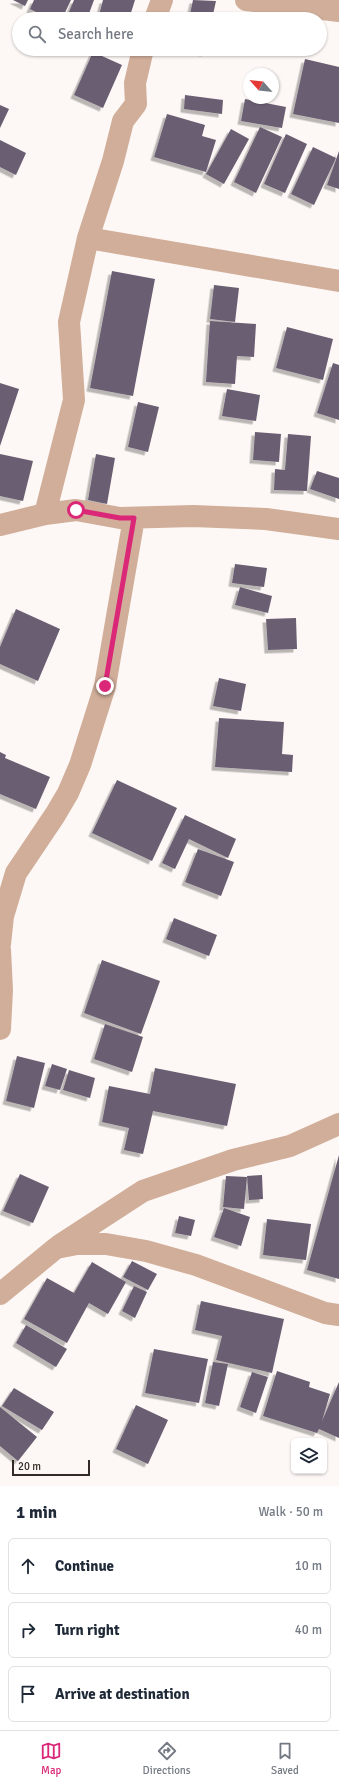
<!DOCTYPE html>
<html lang="en">
<head>
<meta charset="utf-8">
<style>
  :root { --surface:#fff; --page:#f2f2f3; --text:#1f2937; --muted:#747a83; --line:#e0e1e3; --accent:#db2777 }
  body { margin:0; font-family:Signika,sans-serif; background:var(--page); color:var(--text) }
  .controls { position:absolute; right:12px; bottom:12px; display:grid; overflow:hidden; border-radius:6px; box-shadow:0 1px 3px #0004 }
  .controls button { width:36px; height:36px; display:grid; place-items:center; padding:0; border:0; border-bottom:1px solid var(--line); background:var(--surface); color:var(--text); font:20px sans-serif }
  .compass { position:absolute; left:243px; top:68px; width:36px; height:36px; border-radius:50%; background:var(--surface); box-shadow:0 1px 3px #0004; rotate:297deg }
  .scale { position:absolute; left:12px; bottom:10px; width:78px; box-sizing:border-box; padding-left:4px; border:2px solid #342a25; border-top:0; font-size:11px; line-height:14px; white-space:nowrap; color:#342a25; -webkit-text-stroke:3px #fdf8f5; paint-order:stroke }
  .stop { position:absolute; width:12px; height:12px; margin:-9px; border:3px solid #db2777; border-radius:50%; background:#fff }
  .stop.end { background:#db2777; border-color:#fff; box-shadow:0 1px 4px #0008 }
  .list { margin:0; padding:0; list-style:none }
  h2 { display:flex; justify-content:space-between; align-items:center; height:52px; margin:0; padding:0 16px; font-size:17px }
  h2 small { font-size:13px; font-weight:400; color:var(--muted) }
  .list li { display:grid; grid-template-columns:26px 1fr auto; gap:12px; align-items:center; box-sizing:border-box; height:56px; margin:0 8px 8px; padding:0 8px; border:1px solid var(--line); border-radius:6px }
  .list b { display:block; font-size:15px; white-space:nowrap }
  .list em { font-size:13px; font-style:normal; color:var(--muted) }
  .icon { flex:none; width:22px; height:22px; fill:none; stroke:currentColor; stroke-width:2; stroke-linecap:round; stroke-linejoin:round }
  .map { position:relative; flex:none; width:339px; height:1486px; overflow:hidden }
  .search { position:absolute; background:var(--surface); box-shadow:0 1px 3px #0004; left:12px; right:12px; top:12px; height:44px; display:flex; align-items:center; gap:10px; box-sizing:border-box; padding:0 14px; border-radius:22px; color:var(--muted); font-size:15px }
  .sheet { height:244px; background:var(--surface) }
  nav { display:flex; justify-content:space-around; align-items:center; box-sizing:border-box; height:56px; border-top:1px solid var(--line); background:var(--surface); font-size:11px; color:var(--muted) }
  nav a { display:grid; justify-items:center; gap:2px }
  nav .on { color:var(--accent) }
  .map>svg:first-child { display:block }
  .building { fill:#6b5e72; filter:url(#shadow) }
  .lines { fill:none; stroke-linecap:round; stroke-linejoin:round }
  .minor { stroke:#d1ae9a; stroke-width:22 }
  .route { stroke:#db2777; stroke-width:5 }
</style>
</head>
<body>
<div class="map">
<svg width="339" height="1486" viewBox="0 0 339 1486">
  <defs>
    <filter id="shadow"><feDropShadow dx="-3.5" dy="3.5" stdDeviation="0" flood-color="#0004"/></filter>
  </defs>
  <rect width="100%" height="100%" fill="#fdf8f5"/>
  <path class="building" d="M 13,0 L 28,0 L 25,6 Z
    M 34,0 L 71,0 L 62,19 L 50,19 L 30,9 Z
    M 74,0 L 94,0 L 87,19 L 66,19 Z
    M 103,0 L 135,0 L 129,19 L 98,19 Z
    M 193,0 L 216,1 L 212,19 L 189,19 Z
    M 191,49 L 206,49 L 205,53 Z
    M 93,52 L 122,65 L 103,108 L 74,95 Z
    M 305,59 L 339,67 L 339,123 L 293,114 Z
    M 185,95 L 223,100 L 222,114 L 184,109 Z
    M 245,99 L 286,107 L 282,128 L 241,121 Z
    M 0,105 L 9,109 L 0,128 Z
    M 167,114 L 205,125 L 202,136 L 216,140 L 206,172 L 154,157 Z
    M 260,127 L 282,137 L 256,193 L 234,182 Z
    M 231,129 L 249,139 L 224,184 L 206,174 Z
    M 286,134 L 307,144 L 285,193 L 264,184 Z
    M 0,140 L 26,153 L 16,175 L 0,167 Z
    M 313,147 L 336,158 L 314,205 L 291,194 Z
    M 339,151 L 339,189 L 327,185 Z
    M 112,271 L 155,279 L 133,396 L 90,388 Z
    M 214,285 L 239,288 L 235,322 L 210,319 Z
    M 210,321 L 256,324 L 254,357 L 237,356 L 235,384 L 206,382 Z
    M 287,327 L 333,339 L 323,380 L 276,368 Z
    M 333,363 L 339,365 L 339,420 L 317,413 Z
    M 0,383 L 19,389 L 0,446 Z
    M 227,389 L 260,395 L 256,421 L 222,416 Z
    M 138,402 L 159,407 L 148,452 L 128,447 Z
    M 255,432 L 281,434 L 279,462 L 253,460 Z
    M 288,434 L 311,436 L 307,491 L 274,490 L 275,469 L 285,470 Z
    M 0,454 L 33,461 L 23,501 L 0,496 Z
    M 96,454 L 115,458 L 107,504 L 88,500 Z
    M 317,471 L 339,478 L 339,499 L 310,489 Z
    M 235,564 L 267,568 L 264,587 L 232,583 Z
    M 240,587 L 272,596 L 268,613 L 235,605 Z
    M 16,609 L 60,629 L 38,681 L 0,664 L 0,647 Z
    M 296,618 L 297,649 L 268,650 L 266,619 Z
    M 219,678 L 246,684 L 241,711 L 213,706 Z
    M 219,718 L 284,722 L 282,754 L 293,755 L 292,772 L 215,767 Z
    M 0,752 L 6,755 L 5,758 L 50,777 L 36,809 L 0,794 Z
    M 117,780 L 177,808 L 152,861 L 92,833 Z
    M 185,815 L 236,839 L 228,858 L 189,839 L 175,869 L 162,863 Z
    M 198,849 L 234,862 L 221,896 L 185,882 Z
    M 174,918 L 217,935 L 209,956 L 166,939 Z
    M 102,960 L 160,981 L 141,1034 L 84,1013 Z
    M 105,1024 L 143,1037 L 132,1072 L 94,1059 Z
    M 17,1056 L 45,1063 L 34,1108 L 6,1101 Z
    M 52,1064 L 67,1069 L 60,1090 L 45,1086 Z
    M 155,1068 L 236,1084 L 227,1126 L 153,1111 L 143,1154 L 124,1150 L 129,1128 L 102,1122 L 109,1086 L 150,1094 Z
    M 69,1070 L 95,1078 L 90,1098 L 63,1090 Z
    M 339,1155 L 339,1279 L 307,1270 Z
    M 20,1174 L 49,1187 L 33,1223 L 3,1211 Z
    M 262,1175 L 263,1199 L 249,1200 L 247,1176 Z
    M 226,1176 L 247,1177 L 244,1209 L 223,1207 Z
    M 224,1208 L 250,1217 L 241,1246 L 214,1237 Z
    M 179,1216 L 195,1220 L 191,1236 L 175,1233 Z
    M 267,1219 L 311,1224 L 306,1260 L 263,1255 Z
    M 132,1261 L 157,1274 L 148,1290 L 123,1277 Z
    M 92,1262 L 126,1282 L 108,1314 L 89,1303 L 67,1343 L 24,1319 L 47,1278 L 74,1293 Z
    M 134,1286 L 147,1292 L 135,1318 L 122,1311 Z
    M 201,1301 L 284,1319 L 272,1373 L 216,1360 L 222,1336 L 195,1330 Z
    M 26,1325 L 67,1349 L 56,1367 L 16,1343 Z
    M 154,1349 L 208,1359 L 199,1403 L 145,1393 Z
    M 213,1362 L 228,1364 L 219,1406 L 205,1403 Z
    M 277,1371 L 310,1382 L 309,1387 L 330,1394 L 322,1421 L 339,1382 L 339,1438 L 319,1429 L 317,1433 L 263,1416 Z
    M 252,1372 L 268,1377 L 256,1413 L 240,1407 Z
    M 14,1388 L 54,1412 L 42,1430 L 2,1406 Z
    M 136,1405 L 168,1420 L 148,1464 L 116,1449 Z
    M 0,1407 L 37,1437 L 18,1461 L 0,1446 Z"/>
  <g class="lines">
    <path class="minor" d="M 246,0 L 339,11
      M 155,19 L 162,0
      M 88,238 L 339,281
      M 45,514 L 74,400 L 69,322 L 88,238 L 113,161 L 123,121 L 136,104 L 135,83 L 143,49
      M 0,525 L 45,514 L 76,510 L 120,518 L 193,516 L 266,519 L 339,529
      M 0,944 L 3,916 L 16,873 L 55,815 L 68,793 L 80,765 L 105,686 L 134,518
      M 0,950 L 2,990 L 0,1029
      M 60,1245 L 143,1191 L 233,1160 L 290,1146 L 339,1124
      M 0,1294 L 56,1248 L 77,1244 L 106,1244 L 146,1251 L 196,1265 L 325,1313 L 339,1315"/>
  </g>
  <g class="lines">
    <path class="route" d="M 76,510 L 120,518 L 134,518 L 105,686"/>
  </g>
</svg>
<div class="controls">
<button><svg class="icon" aria-label="layers" viewBox="0 0 24 24"><path d="M12 4l9 5-9 5-9-5zM3 14l9 5 9-5"/></svg></button>
</div>
<svg class="compass" viewBox="-18 -18 36 36"><path d="M0-13l5 13h-10z" fill="#e53935"/><path d="M0 13l5-13h-10z" fill="#747a83"/></svg>
<div class="scale">20 m</div>
<div class="stop" style="left:76px;top:510px"></div>
<div class="stop end" style="left:105px;top:686px"></div>
<div class="search"><svg class="icon" aria-label="search" viewBox="0 0 24 24"><circle cx="10" cy="10" r="6"/><path d="M15 15l6 6"/></svg>Search here</div>
</div>
<section class="sheet">
<h2>1 min<small>Walk · 50 m</small></h2>
<ul class="list">
<li><svg class="icon" aria-label="ahead" viewBox="0 0 24 24"><path d="M12 20V5M6 11l6-6 6 6"/></svg><div><b>Continue</b></div><em>10 m</em></li>
<li><svg class="icon" aria-label="right" viewBox="0 0 24 24"><path d="M7 20v-9h11M14 6l5 5-5 5"/></svg><div><b>Turn right</b></div><em>40 m</em></li>
<li><svg class="icon" aria-label="arrive" viewBox="0 0 24 24"><path d="M6 21V4h12l-3 4 3 4H6"/></svg><div><b>Arrive at destination</b></div></li>
</ul>
</section>
<nav>
<a class="on"><svg class="icon" aria-label="map" viewBox="0 0 24 24"><path d="M3 6l6-2 6 2 6-2v14l-6 2-6-2-6 2zM9 4v14M15 6v14"/></svg>Map</a>
<a><svg class="icon" aria-label="directions" viewBox="0 0 24 24"><path d="M12 3l9 9-9 9-9-9zM9 14v-3h6M13 9l2 2-2 2"/></svg>Directions</a>
<a><svg class="icon" aria-label="saved" viewBox="0 0 24 24"><path d="M7 4h10v16l-5-4-5 4z"/></svg>Saved</a>
</nav>
</body>
</html>
